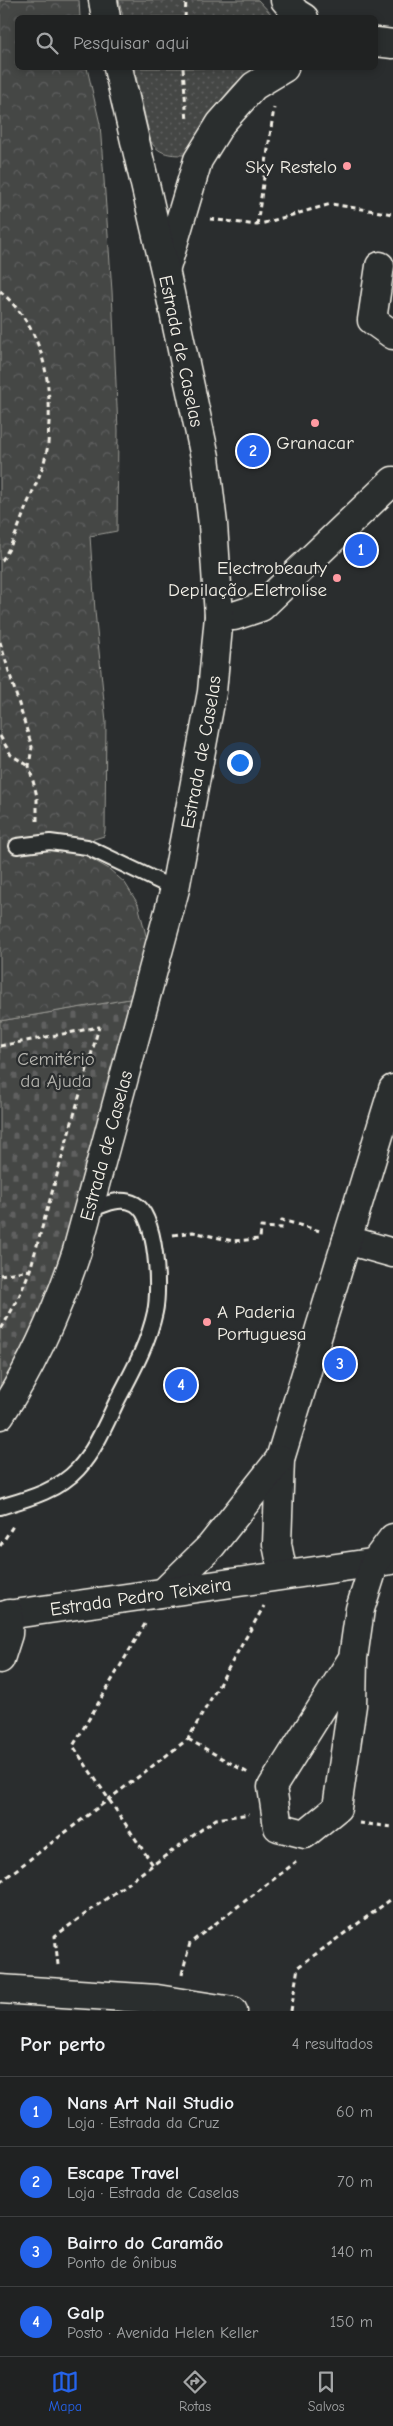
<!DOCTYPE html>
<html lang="pt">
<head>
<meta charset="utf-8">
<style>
  :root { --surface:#202222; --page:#2d2f2f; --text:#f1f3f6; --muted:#a2a4a5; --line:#3d3f40; --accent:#2563eb }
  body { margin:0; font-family:"Comic Neue",sans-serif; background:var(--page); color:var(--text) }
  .you { position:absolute; left:239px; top:762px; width:18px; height:18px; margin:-12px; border:4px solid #fff; border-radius:50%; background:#1a73e8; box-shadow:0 0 0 8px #1a73e833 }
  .badge { display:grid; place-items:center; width:32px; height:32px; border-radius:50%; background:var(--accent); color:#fff; font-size:16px; font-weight:700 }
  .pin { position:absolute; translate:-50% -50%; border:2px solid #fff; box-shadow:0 1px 5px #0006 }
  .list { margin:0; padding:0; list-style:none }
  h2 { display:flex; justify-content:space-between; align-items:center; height:65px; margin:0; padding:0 20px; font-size:21px }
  h2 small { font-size:16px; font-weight:400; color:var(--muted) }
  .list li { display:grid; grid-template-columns:32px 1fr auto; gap:15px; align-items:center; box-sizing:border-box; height:70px; padding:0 20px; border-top:1px solid var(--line) }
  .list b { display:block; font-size:19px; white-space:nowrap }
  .list p { margin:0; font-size:16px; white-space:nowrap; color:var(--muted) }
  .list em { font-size:16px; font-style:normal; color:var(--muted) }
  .icon { flex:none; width:28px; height:28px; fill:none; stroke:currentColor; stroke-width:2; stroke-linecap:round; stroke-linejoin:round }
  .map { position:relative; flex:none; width:393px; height:2011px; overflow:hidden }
  .search { position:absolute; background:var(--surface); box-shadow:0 2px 8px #0003; left:15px; right:15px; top:15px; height:55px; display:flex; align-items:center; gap:12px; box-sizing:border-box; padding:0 18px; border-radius:8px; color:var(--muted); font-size:19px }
  .sheet { height:345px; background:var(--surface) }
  nav { display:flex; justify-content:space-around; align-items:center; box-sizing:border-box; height:70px; border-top:1px solid var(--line); background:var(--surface); font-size:14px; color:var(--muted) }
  nav a { display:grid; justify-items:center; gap:2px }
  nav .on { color:var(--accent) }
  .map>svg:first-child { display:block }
  .grass { fill:url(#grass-dots); stroke:#9c9c96 }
  .cemetery { fill:url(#cemetery-stones); stroke:#9c9c96 }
  .park { fill:url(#park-crowns); stroke:#9c9c96 }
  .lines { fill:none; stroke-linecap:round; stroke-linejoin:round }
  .lane-casing { stroke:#f4f1e8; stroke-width:18 }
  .street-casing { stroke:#f4f1e8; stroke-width:31 }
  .path { stroke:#f4f1e8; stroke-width:3; stroke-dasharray:5 4; stroke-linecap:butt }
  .lane { stroke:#2a2d2e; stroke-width:14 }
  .street { stroke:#2a2d2e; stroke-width:28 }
  .poi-dot { fill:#ff9aa2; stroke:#2a2d2e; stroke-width:2 }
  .labels { text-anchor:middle; stroke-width:4.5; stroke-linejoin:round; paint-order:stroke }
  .poi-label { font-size:19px; fill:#f4f1e8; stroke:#2a2d2e; text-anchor:end }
  .street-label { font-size:19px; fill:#f4f1e8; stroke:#2a2d2e }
  .park-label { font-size:19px; fill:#b6b5af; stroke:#2a2d2e }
</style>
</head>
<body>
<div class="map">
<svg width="393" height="2011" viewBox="0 0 393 2011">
  <defs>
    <pattern id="grass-dots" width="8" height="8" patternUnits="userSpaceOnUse" patternTransform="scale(1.25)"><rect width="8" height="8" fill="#444645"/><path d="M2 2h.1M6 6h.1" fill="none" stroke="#606160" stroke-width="1.8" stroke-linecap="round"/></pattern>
    <pattern id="cemetery-stones" width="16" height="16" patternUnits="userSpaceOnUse" patternTransform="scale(1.25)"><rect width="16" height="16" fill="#444645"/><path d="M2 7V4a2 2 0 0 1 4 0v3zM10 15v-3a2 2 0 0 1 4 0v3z" fill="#606160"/></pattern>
    <pattern id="park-crowns" width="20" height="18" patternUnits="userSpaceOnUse" patternTransform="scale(1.25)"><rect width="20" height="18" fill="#444645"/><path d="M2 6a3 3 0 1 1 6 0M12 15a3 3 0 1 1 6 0" fill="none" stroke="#606160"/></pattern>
  </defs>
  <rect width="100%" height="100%" fill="#2a2d2e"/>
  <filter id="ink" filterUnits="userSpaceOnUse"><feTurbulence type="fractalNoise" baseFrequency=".02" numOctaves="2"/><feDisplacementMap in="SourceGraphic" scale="10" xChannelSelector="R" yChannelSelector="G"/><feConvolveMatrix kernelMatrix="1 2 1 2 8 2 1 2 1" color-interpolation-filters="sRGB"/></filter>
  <g filter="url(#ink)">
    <path class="grass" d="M 119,0 L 258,0 L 274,17 L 123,17 Z
      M 134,68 L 256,68 L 234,85 L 207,117 L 187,155 C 171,155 160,155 151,142 Z"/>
    <path class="cemetery" d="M 135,998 L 50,1309 L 0,1403 L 0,1021 Z"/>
    <path class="park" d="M 0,0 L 79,0 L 80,17 L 18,18 L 18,68 L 87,68 L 100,124 L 112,291 L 118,430 L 117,531 L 90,536 L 95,611 L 106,722 L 105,830 L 104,836 L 91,840 L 83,854 L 109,869 L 125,883 L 138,904 L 147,939 L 135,998 L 0,1021 Z"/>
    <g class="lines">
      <defs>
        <path id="lane" d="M 17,846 L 50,842 L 87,847 L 175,889
          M 0,1507 C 27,1499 58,1491 78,1469 C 95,1450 105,1426 116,1403 C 131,1374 148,1345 155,1312 C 160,1290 157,1216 135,1204 C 119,1196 103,1205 88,1211"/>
        <g id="street">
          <path d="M 103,0 L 106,18"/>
          <path d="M 285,0 L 296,13 L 304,18"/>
          <path d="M 376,42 L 393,44"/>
          <path d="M 380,266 L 372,320 L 393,335"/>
          <path d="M 166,268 L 198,160 L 221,123 L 254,86 L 284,68"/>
          <path d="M 219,616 L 234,616 L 261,607 L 393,481"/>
          <path d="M 347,1240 L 393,1253"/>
          <path id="s1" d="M 0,1415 C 34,1364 58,1308 77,1251 L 175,889 L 212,692 L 219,616 L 213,524 L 205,457 L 165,270 L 118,68"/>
          <path d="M 283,1574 L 277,1544 L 280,1459 L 393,1089"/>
          <path d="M 164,1592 L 211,1546 L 280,1459"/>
          <path id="s2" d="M 0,1616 L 392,1560"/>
          <path d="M 353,1658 L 352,1705 L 337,1808 L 305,1834 L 278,1827 L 272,1787 L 353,1658 L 360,1609 L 375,1562 L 393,1538"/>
          <path d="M 0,1659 L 8,1634 L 9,1614"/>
          <path d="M 0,1989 L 157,1999 L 233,2011"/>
        </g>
      </defs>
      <use href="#lane" class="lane-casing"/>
      <use href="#street" class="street-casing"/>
      <path class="path" d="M 185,18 L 186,0
        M 183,68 L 187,122
        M 210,219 L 257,225 L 331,204 L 393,214
        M 257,225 L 274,108
        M 0,291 C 40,326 51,372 49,423 C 48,432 49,441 47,450 C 43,470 34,488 26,507 C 19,526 12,547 0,563
        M 0,642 L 32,747 L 29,766 L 37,796 L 37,823
        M 0,736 L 11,755 L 29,766
        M 0,1046 L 99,1027 L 30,1270 L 18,1299 L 0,1331
        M 173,1235 L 193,1232 L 233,1241 L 260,1239 L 261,1227 L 281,1228 L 282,1220 L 320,1231
        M 0,1275 L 30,1270
        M 0,1546 L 13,1526
        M 145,1624 L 73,1746 L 153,1865
        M 188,1739 L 248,1773
        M 359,1823 L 393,1827
        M 0,1882 L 188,1739 L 264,1606
        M 58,1965 L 55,1936 L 216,1819 L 249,1814
        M 182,1974 L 190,1943 L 296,1862
        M 291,2011 L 298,1967 L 393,1898"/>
      <use href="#lane" class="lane"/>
      <use href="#street" class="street"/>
    </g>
  </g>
  <g class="poi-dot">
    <circle cx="347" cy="166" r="5"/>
    <circle cx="315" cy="423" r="5"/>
    <circle cx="337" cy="578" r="5"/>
    <circle cx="207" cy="1322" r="5"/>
  </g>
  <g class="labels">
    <g class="poi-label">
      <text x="337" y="173">Sky Restelo</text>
      <text x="315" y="449" text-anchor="middle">Granacar</text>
      <text x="327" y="574">Electrobeauty<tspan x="327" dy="22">Depilação Eletrolise</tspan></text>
      <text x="217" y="1318" text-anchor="start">A Paderia<tspan x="217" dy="22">Portuguesa</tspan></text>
    </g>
    <g class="street-label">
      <text transform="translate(182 351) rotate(78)" y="7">Estrada de Caselas</text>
      <text dy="7" stroke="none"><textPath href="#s1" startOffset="696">Estrada de Caselas</textPath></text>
      <text dy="7" stroke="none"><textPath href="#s1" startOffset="291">Estrada de Caselas</textPath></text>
      <text dy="7" stroke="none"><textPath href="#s2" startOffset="142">Estrada Pedro Teixeira</textPath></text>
    </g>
    <g class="park-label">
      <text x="56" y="1065">Cemitério<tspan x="56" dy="22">da Ajuda</tspan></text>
    </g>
  </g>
</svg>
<div class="you"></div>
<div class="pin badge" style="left:361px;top:550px">1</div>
<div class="pin badge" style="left:253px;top:451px">2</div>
<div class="pin badge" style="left:340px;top:1364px">3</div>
<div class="pin badge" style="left:181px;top:1385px">4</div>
<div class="search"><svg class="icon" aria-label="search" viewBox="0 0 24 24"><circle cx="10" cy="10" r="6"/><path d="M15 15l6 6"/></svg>Pesquisar aqui</div>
</div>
<section class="sheet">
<h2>Por perto<small>4 resultados</small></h2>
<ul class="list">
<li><span class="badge">1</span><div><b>Nans Art Nail Studio</b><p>Loja · Estrada da Cruz</p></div><em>60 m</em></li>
<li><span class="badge">2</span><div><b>Escape Travel</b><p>Loja · Estrada de Caselas</p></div><em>70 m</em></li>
<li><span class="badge">3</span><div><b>Bairro do Caramão</b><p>Ponto de ônibus</p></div><em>140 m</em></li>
<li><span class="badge">4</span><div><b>Galp</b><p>Posto · Avenida Helen Keller</p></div><em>150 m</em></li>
</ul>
</section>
<nav>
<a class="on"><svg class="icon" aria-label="map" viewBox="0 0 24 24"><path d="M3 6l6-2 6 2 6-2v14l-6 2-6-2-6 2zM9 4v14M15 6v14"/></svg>Mapa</a>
<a><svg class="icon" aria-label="directions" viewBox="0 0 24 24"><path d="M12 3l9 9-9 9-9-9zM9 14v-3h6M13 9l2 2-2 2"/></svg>Rotas</a>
<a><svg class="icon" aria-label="saved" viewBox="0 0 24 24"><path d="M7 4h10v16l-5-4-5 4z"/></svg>Salvos</a>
</nav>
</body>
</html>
